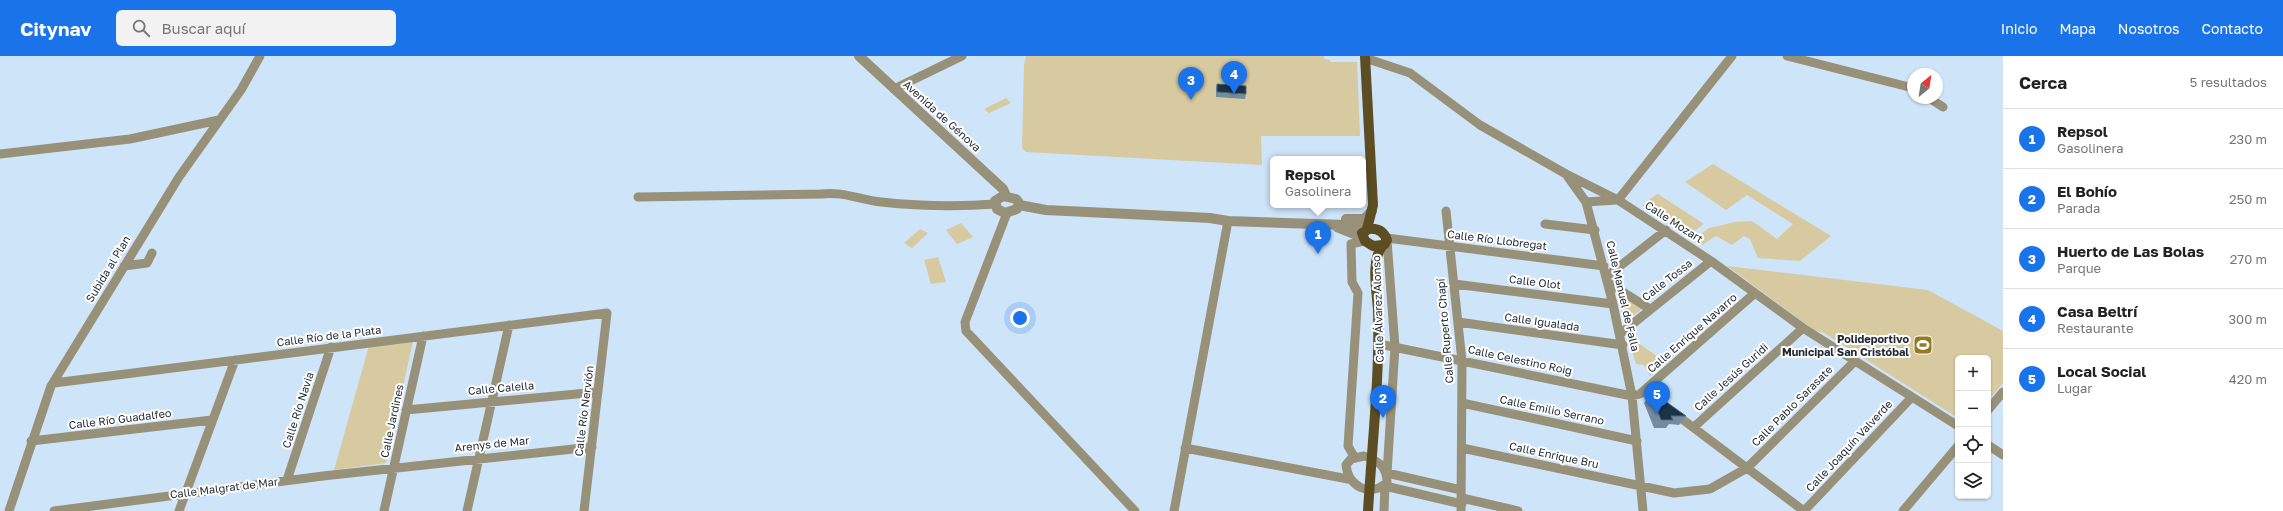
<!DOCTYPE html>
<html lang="es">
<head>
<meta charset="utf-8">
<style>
  :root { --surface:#fff; --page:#f2f2f2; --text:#222; --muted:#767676; --line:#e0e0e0; --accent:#1a73e8 }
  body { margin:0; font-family:"Golos Text",sans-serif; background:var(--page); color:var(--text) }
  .controls { position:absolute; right:12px; bottom:12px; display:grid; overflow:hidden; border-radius:6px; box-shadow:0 1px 3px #0004 }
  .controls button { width:36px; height:36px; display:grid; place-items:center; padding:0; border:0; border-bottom:1px solid var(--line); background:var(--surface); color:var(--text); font:20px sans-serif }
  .compass { position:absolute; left:1907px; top:12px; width:36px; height:36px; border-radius:50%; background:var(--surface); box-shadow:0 1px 3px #0004; rotate:30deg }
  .you { position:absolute; left:1020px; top:262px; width:14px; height:14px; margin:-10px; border:3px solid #fff; border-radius:50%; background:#1a73e8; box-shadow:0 0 0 6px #1a73e833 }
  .badge { display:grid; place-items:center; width:26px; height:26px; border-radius:50%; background:var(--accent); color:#fff; font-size:13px; font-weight:700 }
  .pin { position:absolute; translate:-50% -33px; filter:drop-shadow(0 1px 2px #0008) }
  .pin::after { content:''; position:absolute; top:21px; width:14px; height:12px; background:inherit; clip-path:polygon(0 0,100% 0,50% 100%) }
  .popup { position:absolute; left:1270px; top:100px; width:96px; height:52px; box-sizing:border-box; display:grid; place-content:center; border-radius:6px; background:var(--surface); filter:drop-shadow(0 1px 3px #0005); font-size:13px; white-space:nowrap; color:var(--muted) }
  .popup b { font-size:15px; color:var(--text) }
  .popup::after { content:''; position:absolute; left:50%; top:100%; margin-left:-8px; border:8px solid transparent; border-top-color:var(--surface) }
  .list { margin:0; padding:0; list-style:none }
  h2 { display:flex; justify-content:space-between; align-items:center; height:52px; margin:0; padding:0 16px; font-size:17px }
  h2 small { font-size:13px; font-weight:400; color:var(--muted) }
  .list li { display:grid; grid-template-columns:26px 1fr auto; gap:12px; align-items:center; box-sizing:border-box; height:60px; padding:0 16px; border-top:1px solid var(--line) }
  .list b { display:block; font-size:15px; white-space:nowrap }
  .list p { margin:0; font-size:13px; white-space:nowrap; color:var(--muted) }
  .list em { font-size:13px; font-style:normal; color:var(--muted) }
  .icon { flex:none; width:22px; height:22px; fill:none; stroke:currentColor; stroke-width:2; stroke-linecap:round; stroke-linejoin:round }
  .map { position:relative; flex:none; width:2003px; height:455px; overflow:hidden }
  header { display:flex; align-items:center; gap:24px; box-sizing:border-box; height:56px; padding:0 20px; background:var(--accent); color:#fff }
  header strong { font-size:19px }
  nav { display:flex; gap:22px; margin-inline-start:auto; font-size:14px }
  .search { width:280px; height:36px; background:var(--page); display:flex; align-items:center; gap:10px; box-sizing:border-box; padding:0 14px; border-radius:6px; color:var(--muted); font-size:15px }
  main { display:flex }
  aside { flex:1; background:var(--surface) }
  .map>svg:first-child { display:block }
  .green { fill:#d7caa0 }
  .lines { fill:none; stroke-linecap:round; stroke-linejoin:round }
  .minor { stroke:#989179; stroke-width:9 }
  .tertiary { stroke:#989179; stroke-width:10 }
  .primary { stroke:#5c4e22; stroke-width:10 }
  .wall { fill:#748ca0 }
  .building { fill:#1b3347; stroke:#51687c }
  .labels { text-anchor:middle; stroke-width:4; stroke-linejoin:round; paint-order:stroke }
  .street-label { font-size:11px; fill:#1e2832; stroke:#fff }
  .poi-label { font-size:11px; font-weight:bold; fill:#1e2832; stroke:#fff; text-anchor:end }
</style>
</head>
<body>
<header>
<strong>Citynav</strong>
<div class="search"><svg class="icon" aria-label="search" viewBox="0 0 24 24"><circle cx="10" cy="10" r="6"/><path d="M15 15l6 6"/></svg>Buscar aquí</div>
<nav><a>Inicio</a><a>Mapa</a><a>Nosotros</a><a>Contacto</a></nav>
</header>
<main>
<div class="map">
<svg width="2003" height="455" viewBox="0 0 2003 455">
  <rect width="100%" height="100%" fill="#cee4f9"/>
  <path class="green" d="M 1026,0 L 1324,0 L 1324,3 L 1330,4 L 1330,6 L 1357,6 L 1360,80 L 1261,80 L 1262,109 L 1026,96 L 1022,92 L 1024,9 Z
    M 1006,42 L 1011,47 L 989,57 L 984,53 Z
    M 1713,108 L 1831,180 L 1800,205 L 1758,202 L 1750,183 L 1744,180 L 1732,189 L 1716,180 L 1702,189 L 1694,183 L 1709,172 L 1735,166 L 1752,165 L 1777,183 L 1793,168 L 1747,139 L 1726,154 L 1685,126 Z
    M 1657,138 L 1658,138 L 1704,168 L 1689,179 L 1642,149 Z
    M 961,167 L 973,181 L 957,188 L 946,174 Z
    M 920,173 L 928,177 L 912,192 L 904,187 Z
    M 938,201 L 946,226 L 931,228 L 924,204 Z
    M 1727,210 L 1928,234 L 2003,275 L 2003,327 L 1988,345 L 1988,302 L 1958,302 L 1958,362 L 1824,277 L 1814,274 Z
    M 1615,234 L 1642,253 L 1624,267 Z
    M 1627,279 L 1665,306 L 1650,320 L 1644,309 L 1636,308 Z
    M 414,281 L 386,407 L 334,414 L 370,286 Z"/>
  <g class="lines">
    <path class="minor" d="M 1787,0 L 1913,32
      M 1365,2 L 1410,17 L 1480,69 L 1566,118 L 1618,144 L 1711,205 L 1803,272 L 1958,370
      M 894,33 L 962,0
      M 1929,42 L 1943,51
      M 0,98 L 130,83 L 219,64
      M 1568,121 L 1586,146 L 1616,144
      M 638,141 L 821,138 C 842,135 861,144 881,146 C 918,150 958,151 995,148
      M 1618,144 L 1732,0
      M 1586,146 L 1613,248 L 1632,340 L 1643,455
      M 1446,155 L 1462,305 L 1461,455
      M 1007,157 L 965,266 L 966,275 L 1135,455
      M 1545,168 L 1595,174
      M 1387,182 L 1604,210
      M 1387,184 L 1395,291 L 1387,417 L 1461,434
      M 124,210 L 147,207 L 152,197
      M 1606,221 L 1666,174
      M 1607,226 L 1650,253
      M 1454,228 L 1613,248
      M 1458,266 L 1623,289
      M 1620,278 L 1711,205
      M 1379,288 L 1632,340 L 1640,338 L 1755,237
      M 54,327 L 607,257 L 584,455
      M 1462,347 L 1637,385
      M 406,354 L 598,336
      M 1988,354 L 2003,336
      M 1674,357 L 1804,455
      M 1694,371 L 1803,272
      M 31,385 L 212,364
      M 1988,389 L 2003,399
      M 1185,392 L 1348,423
      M 1462,392 L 1674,437 L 1710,433 L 1747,412 L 1855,305
      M 1364,400 C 1378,404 1387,411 1387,426 C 1371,442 1348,431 1346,409 L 1351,403 Z
      M 1355,402 L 1348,390 L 1358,237 L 1352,226 L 1351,188 L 1364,185
      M 287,424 L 331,291
      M 1462,442 L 1518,455
      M 9,455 L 51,330 L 179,121 L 241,34 L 260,0
      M 54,455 L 323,420 L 592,391
      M 179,455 L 235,304
      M 384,455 L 423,280
      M 467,455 L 509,269
      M 1174,455 L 1228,165
      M 1384,455 L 1385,430 L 1462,448
      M 1804,455 L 1912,341
      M 1903,455 L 1958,390"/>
    <path class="tertiary" d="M 859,0 L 1003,133 L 1006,140
      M 1003,140 L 1016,143 L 1019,147 L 1017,153 L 1005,157 L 997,153 L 995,145 Z
      M 1019,149 L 1046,154 L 1210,162 L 1228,165 L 1347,169 L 1367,173
      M 1346,163 L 1364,163 L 1372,155
      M 1337,171 L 1362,181"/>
    <path class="primary" d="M 1365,0 L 1373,149 L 1367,173
      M 1369,173 C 1378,172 1384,176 1387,184 L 1383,189 L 1373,190 L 1365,185 L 1362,177 Z
      M 1383,189 L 1385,188
      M 1368,455 C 1372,388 1380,321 1378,254 C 1377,235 1370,205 1383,189"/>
  </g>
  <path class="wall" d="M 1217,28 L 1246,38 L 1245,43 L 1216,41 L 1216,32 Z
    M 1651,338 L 1686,360 L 1679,369 L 1669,368 L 1666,372 L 1654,372 L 1644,347 Z"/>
  <path class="building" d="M 1217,28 L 1246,30 L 1246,38 L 1217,36 Z
    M 1651,338 L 1658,340 L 1686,360 L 1671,360 L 1673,364 L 1661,364 Z"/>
  <defs>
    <symbol id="stadium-square" viewBox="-11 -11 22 22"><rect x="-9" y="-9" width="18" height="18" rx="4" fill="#947b23" stroke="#fff"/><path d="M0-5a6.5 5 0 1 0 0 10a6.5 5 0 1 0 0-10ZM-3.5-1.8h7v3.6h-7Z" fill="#fff"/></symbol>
  </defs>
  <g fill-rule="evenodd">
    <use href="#stadium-square" x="1912" y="278" width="22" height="22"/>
  </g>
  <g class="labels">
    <g class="street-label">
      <text transform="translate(942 60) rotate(42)" y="4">Avenida de Génova</text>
      <text transform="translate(1674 166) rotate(33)" y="4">Calle Mozart</text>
      <text transform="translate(1497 184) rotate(7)" y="4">Calle Río Llobregat</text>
      <text transform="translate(108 213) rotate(-59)" y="4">Subida al Plan</text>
      <text transform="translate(1667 224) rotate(-38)" y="4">Calle Tossa</text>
      <text transform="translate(1535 226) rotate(7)" y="4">Calle Olot</text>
      <text transform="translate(1623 240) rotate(77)" y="4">Calle Manuel de Falla</text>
      <text transform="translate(1378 253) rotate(-92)" y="4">Calle Álvarez Alonso</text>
      <text transform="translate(1542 266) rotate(8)" y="4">Calle Igualada</text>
      <text transform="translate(1445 275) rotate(-95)" y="4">Calle Ruperto Chapí</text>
      <text transform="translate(1692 277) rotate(-41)" y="4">Calle Enrique Navarro</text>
      <text transform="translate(329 280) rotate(-7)" y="4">Calle Río de la Plata</text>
      <text transform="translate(1520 304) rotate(12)" y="4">Calle Celestino Roig</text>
      <text transform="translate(1731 321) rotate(-42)" y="4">Calle Jesús Guridi</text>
      <text transform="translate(501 332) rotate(-5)" y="4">Calle Calella</text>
      <text transform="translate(1792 350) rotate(-45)" y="4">Calle Pablo Sarasate</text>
      <text transform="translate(298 354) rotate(-72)" y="4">Calle Río Navia</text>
      <text transform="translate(1552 354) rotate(12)" y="4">Calle Emilio Serrano</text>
      <text transform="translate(584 355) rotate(-83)" y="4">Calle Río Nervión</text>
      <text transform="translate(120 363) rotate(-7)" y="4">Calle Río Guadalfeo</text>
      <text transform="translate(392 365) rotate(-78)" y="4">Calle Jardines</text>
      <text transform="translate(492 388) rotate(-6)" y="4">Arenys de Mar</text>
      <text transform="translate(1849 390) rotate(-47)" y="4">Calle Joaquín Valverde</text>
      <text transform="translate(1554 399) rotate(12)" y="4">Calle Enrique Bru</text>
      <text transform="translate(224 432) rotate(-7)" y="4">Calle Malgrat de Mar</text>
    </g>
    <g class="poi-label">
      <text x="1909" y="287">Polideportivo<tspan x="1909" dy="13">Municipal San Cristóbal</tspan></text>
    </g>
  </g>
</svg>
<div class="controls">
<button>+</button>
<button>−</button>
<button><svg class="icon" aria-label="locate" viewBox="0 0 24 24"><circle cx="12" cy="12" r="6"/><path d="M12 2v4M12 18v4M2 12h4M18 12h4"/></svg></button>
<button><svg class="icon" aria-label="layers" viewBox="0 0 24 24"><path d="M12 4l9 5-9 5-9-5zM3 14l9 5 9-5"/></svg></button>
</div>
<svg class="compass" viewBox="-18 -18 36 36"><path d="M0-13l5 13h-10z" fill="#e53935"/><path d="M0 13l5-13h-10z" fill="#767676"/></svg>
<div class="you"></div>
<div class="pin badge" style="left:1318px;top:198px">1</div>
<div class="popup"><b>Repsol</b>Gasolinera</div>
<div class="pin badge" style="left:1383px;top:362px">2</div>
<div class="pin badge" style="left:1191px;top:44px">3</div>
<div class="pin badge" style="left:1234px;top:38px">4</div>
<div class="pin badge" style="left:1657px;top:358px">5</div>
</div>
<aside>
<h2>Cerca<small>5 resultados</small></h2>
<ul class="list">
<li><span class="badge">1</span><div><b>Repsol</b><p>Gasolinera</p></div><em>230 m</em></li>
<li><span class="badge">2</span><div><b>El Bohío</b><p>Parada</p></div><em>250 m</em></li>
<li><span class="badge">3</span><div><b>Huerto de Las Bolas</b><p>Parque</p></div><em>270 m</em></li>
<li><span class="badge">4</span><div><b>Casa Beltrí</b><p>Restaurante</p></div><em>300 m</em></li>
<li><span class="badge">5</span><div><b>Local Social</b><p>Lugar</p></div><em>420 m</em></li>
</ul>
</aside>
</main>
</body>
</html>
